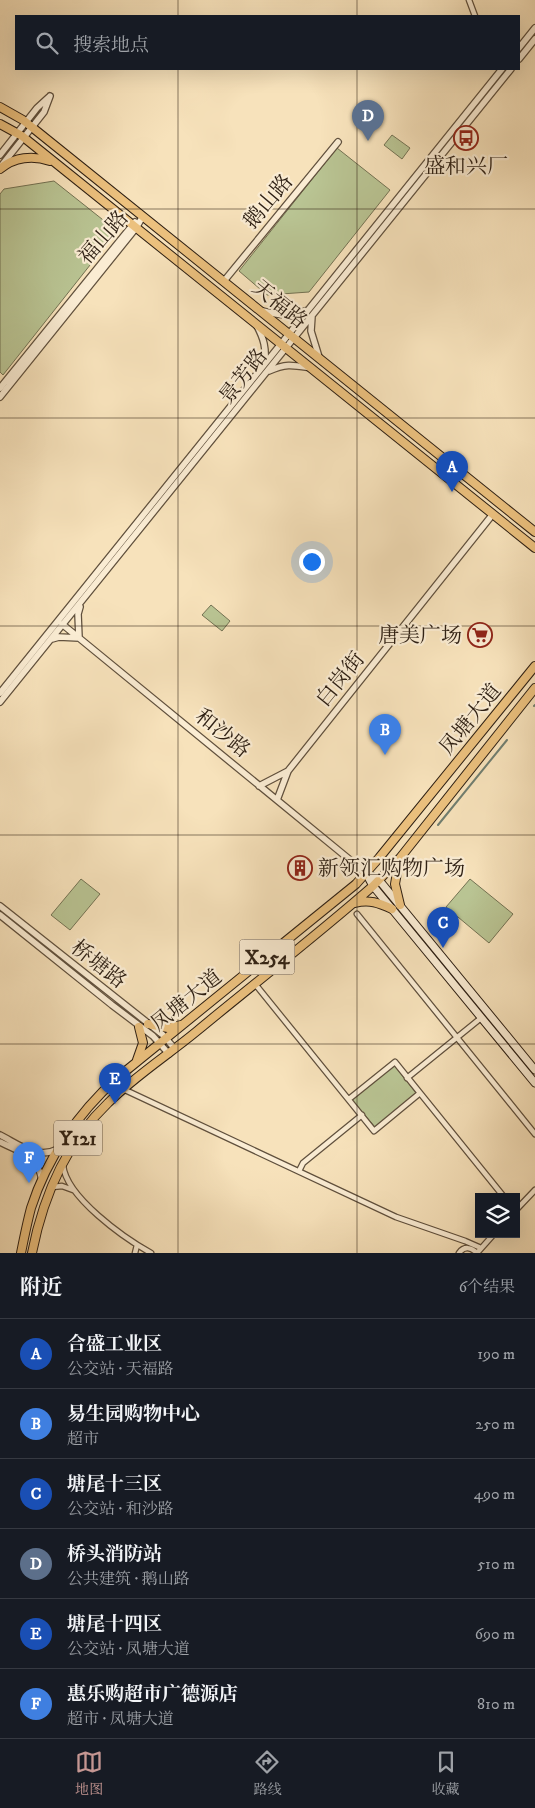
<!DOCTYPE html>
<html lang="zh">
<head>
<meta charset="utf-8">
<style>
  :root { --surface:#171b24; --page:#242831; --text:#f1f3f6; --muted:#9ea1a6; --line:#363941; --accent:#c59692 }
  body { margin:0; font-family:"IM FELL DW Pica","Noto Serif SC",serif; background:var(--page); color:var(--text) }
  .controls { position:absolute; right:15px; bottom:15px; display:grid; overflow:hidden; border-radius:0px; box-shadow:0 5px 20px #0002 }
  .controls button { width:45px; height:45px; display:grid; place-items:center; padding:0; border:0; border-bottom:1px solid var(--line); background:var(--surface); color:var(--text); font:25px sans-serif }
  .you { position:absolute; left:311px; top:561px; width:18px; height:18px; margin:-12px; border:4px solid #fff; border-radius:50%; background:#1a73e8; box-shadow:0 0 0 8px #1a73e833 }
  .badge { display:grid; place-items:center; width:32px; height:32px; border-radius:50%; background:var(--accent); color:#fff; font-size:16px; font-weight:700 }
  .pin { position:absolute; translate:-50% -41px; filter:drop-shadow(0 1px 2px #0008) }
  .pin::after { content:''; position:absolute; top:26px; width:18px; height:15px; background:inherit; clip-path:polygon(0 0,100% 0,50% 100%) }
  .list { margin:0; padding:0; list-style:none }
  h2 { display:flex; justify-content:space-between; align-items:center; height:65px; margin:0; padding:0 20px; font-size:21px }
  h2 small { font-size:16px; font-weight:400; color:var(--muted) }
  .list li { display:grid; grid-template-columns:32px 1fr auto; gap:15px; align-items:center; box-sizing:border-box; height:70px; padding:0 20px; border-top:1px solid var(--line) }
  .list b { display:block; font-size:19px; white-space:nowrap }
  .list p { margin:0; font-size:16px; white-space:nowrap; color:var(--muted) }
  .list em { font-size:16px; font-style:normal; color:var(--muted) }
  .icon { flex:none; width:28px; height:28px; fill:none; stroke:currentColor; stroke-width:2; stroke-linecap:round; stroke-linejoin:round }
  .map { position:relative; flex:none; width:535px; height:1253px; overflow:hidden }
  .search { position:absolute; background:var(--surface); box-shadow:0 5px 20px #0002; left:15px; right:15px; top:15px; height:55px; display:flex; align-items:center; gap:12px; box-sizing:border-box; padding:0 18px; border-radius:0px; color:var(--muted); font-size:19px }
  .sheet { height:485px; background:var(--surface) }
  nav { display:flex; justify-content:space-around; align-items:center; box-sizing:border-box; height:70px; border-top:1px solid var(--line); background:var(--surface); font-size:14px; color:var(--muted) }
  nav a { display:grid; justify-items:center; gap:2px }
  nav .on { color:var(--accent) }
  .map>svg:first-child { display:block }
  .green { fill:#b9c493; stroke:#737253 }
  .lines { fill:none; stroke-linecap:round; stroke-linejoin:round }
  .stream { stroke:#707e70; stroke-width:2 }
  .minor-casing { stroke:#60503d; stroke-width:7 }
  .tertiary-casing { stroke:#60503d; stroke-width:8 }
  .secondary-casing { stroke:#2d1f13; stroke-width:9 }
  .primary-casing { stroke:#2d1f13; stroke-width:10 }
  .minor { stroke:#faecd3; stroke-width:4.5 }
  .tertiary { stroke:#faecd3; stroke-width:5.5 }
  .secondary { stroke:#faecd3; stroke-width:7 }
  .primary { stroke:#ecc17e; stroke-width:8 }
  .grid { fill:none; stroke:#2d1f13; stroke-width:1; stroke-opacity:0.55 }
  .labels { text-anchor:middle; stroke-width:4.5; stroke-linejoin:round; paint-order:stroke }
  .shield { fill:#faecd3; stroke:#6a5c4d; stroke-width:1 }
  .shield-label { font-size:20px; font-weight:bold; fill:#2d1f13 }
  .poi-label { font-size:21px; fill:#2d1f13; stroke:#faecd3 }
  .street-label { font-size:21px; fill:#2d1f13; stroke:#faecd3 }
</style>
</head>
<body>
<div class="map">
<svg width="535" height="1253" viewBox="0 0 535 1253">
  <rect width="100%" height="100%" fill="#f7e2bb"/>
  <filter id="stains"><feTurbulence type="fractalNoise" baseFrequency=".004" numOctaves="4"/><feColorMatrix values="0 0 0 0 .2 0 0 0 0 .09 0 0 0 0 .02 0 0 0 .5 -.17"/></filter>
  <radialGradient id="worn" r=".72"><stop offset=".6" stop-color="#630" stop-opacity="0"/><stop offset="1" stop-color="#630" stop-opacity=".3"/></radialGradient>
  <path class="green" d="M 392,135 L 410,148 L 402,159 L 384,145 Z
    M 337,148 L 390,190 L 309,292 L 267,295 L 239,271 Z
    M 54,181 L 117,231 L 3,375 L 0,372 L 0,194 L 4,189 Z
    M 211,605 L 230,621 L 222,631 L 202,615 Z
    M 81,879 L 100,894 L 70,930 L 51,915 Z
    M 470,879 L 513,914 L 489,943 L 446,907 Z
    M 394,1065 L 416,1093 L 375,1127 L 352,1100 Z"/>
  <g class="lines">
    <path class="stream" d="M 534,706 L 535,705
      M 438,825 L 507,740"/>
    <defs>
      <path id="minor" d="M 469,0 L 475,16
        M 357,914 L 535,1134
        M 255,984 L 374,1131 L 420,1093
        M 407,1078 L 481,1018
        M 123,1089 L 396,1217 L 465,1241 L 481,1248
        M 349,1099 L 395,1062 L 504,1197
        M 63,1165 C 66,1197 124,1238 151,1253
        M 299,1171 L 303,1163 L 362,1115
        M 52,1187 L 62,1186 L 73,1190
        M 516,1210 L 535,1190
        M 135,1253 L 137,1245
        M 459,1253 C 464,1246 471,1247 477,1253 L 494,1234"/>
      <path id="tertiary" d="M 519,48 L 535,28
        M 519,59 L 535,39
        M 0,155 L 37,108 L 49,97
        M 2,165 L 44,112 L 50,96
        M 224,281 L 338,142
        M 263,311 C 278,315 290,317 305,311
        M 312,316 L 311,331 L 319,357
        M 257,326 C 264,339 266,348 265,362
        M 269,371 C 286,363 293,365 311,368
        M 0,388 L 135,222
        M 0,397 L 136,228 L 143,216
        M 62,624 L 366,873
        M 52,639 L 59,637 L 79,638 L 78,614 L 80,607
        M 0,693 L 502,69
        M 0,702 L 511,69
        M 259,786 L 288,771
        M 277,800 L 288,771 L 493,514
        M 0,906 L 163,1035 L 175,1049
        M 0,915 L 112,1005 L 153,1036 L 169,1054
        M 0,1135 C 18,1144 37,1160 58,1149
        M 0,1142 C 21,1153 37,1154 42,1180"/>
      <path id="secondary" d="M 366,873 L 373,886 L 535,1083
        M 366,873 L 379,880 L 535,1070"/>
      <path id="primary" d="M 0,107 L 23,120 L 535,532
        M 0,124 L 22,136 L 535,548
        M 0,169 C 14,157 33,155 50,161
        M 399,861 L 395,884 L 400,905
        M 355,903 C 369,899 379,903 392,909
        M 148,1024 L 168,1028 L 181,1025
        M 137,1060 L 143,1043 L 139,1027
        M 21,1253 C 24,1238 27,1223 31,1208 C 47,1158 78,1113 117,1078 L 356,884 L 379,858 L 535,666
        M 32,1253 C 43,1197 66,1143 108,1103 C 135,1076 168,1055 197,1031 C 255,983 316,936 373,886 L 400,858 L 535,688"/>
    </defs>
    <use href="#minor" class="minor-casing"/>
    <use href="#tertiary" class="tertiary-casing"/>
    <use href="#secondary" class="secondary-casing"/>
    <use href="#primary" class="primary-casing"/>
    <use href="#minor" class="minor"/>
    <use href="#tertiary" class="tertiary"/>
    <use href="#secondary" class="secondary"/>
    <use href="#primary" class="primary"/>
  </g>
  <path class="grid" d="M 178,0 L 178,16M 357,0 L 357,16M 178,69 L 178,1253M 357,69 L 357,1253M 0,209 L 535,209M 0,418 L 535,418M 0,626 L 535,626M 0,835 L 535,835M 0,1044 L 535,1044"/>
  <defs>
    <symbol id="bus-ring" viewBox="-11 -11 22 22"><circle r="9.5" fill="#faecd3" stroke="#8f2418" stroke-width="1.5"/><path d="M-5-6H5V4H4V6H2V4H-2V6H-4V4H-5ZM-3.5-4V0h7V-4ZM-3.5 1.2v1.5H-2V1.2ZM2 1.2v1.5H3.5V1.2Z" fill="#8f2418"/></symbol>
    <symbol id="supermarket-ring" viewBox="-11 -11 22 22"><circle r="9.5" fill="#faecd3" stroke="#8f2418" stroke-width="1.5"/><path d="M-6-5.5h2.5l.6 2H6L4.5 2H-2.5L-4.4-4H-6ZM-1.5 3.2a1.3 1.3 0 1 0 .1 0ZM3 3.2a1.3 1.3 0 1 0 .1 0Z" fill="#8f2418"/></symbol>
    <symbol id="building-ring" viewBox="-11 -11 22 22"><circle r="9.5" fill="#faecd3" stroke="#8f2418" stroke-width="1.5"/><path d="M-4-6H4V6H1V3H-1V6H-4ZM-2.5-4.3h1.7v1.8h-1.7ZM.8-4.3h1.7v1.8H.8ZM-2.5-1h1.7V.8h-1.7ZM.8-1h1.7V.8H.8Z" fill="#8f2418"/></symbol>
  </defs>
  <g fill-rule="evenodd">
    <use href="#bus-ring" x="452" y="124" width="28" height="28"/>
    <use href="#supermarket-ring" x="466" y="621" width="28" height="28"/>
    <use href="#building-ring" x="286" y="854" width="28" height="28"/>
  </g>
  <g class="labels">
    <g class="shield">
      <rect x="239.5" y="939.5" width="55" height="35" rx="4"/>
      <rect x="54" y="1120.5" width="48" height="35" rx="4"/>
    </g>
    <g class="shield-label">
      <text x="267" y="964">X254</text>
      <text x="78" y="1145">Y121</text>
    </g>
    <g class="poi-label">
      <text x="466" y="173">盛和兴厂</text>
      <text x="462" y="642" text-anchor="end">唐美广场</text>
      <text x="318" y="875" text-anchor="start">新领汇购物广场</text>
    </g>
    <g class="street-label">
      <text transform="translate(268 201) rotate(-50)" y="7">鹅山路</text>
      <text transform="translate(103 237) rotate(-49)" y="7">福山路</text>
      <text transform="translate(280 304) rotate(39)" y="7">天福路</text>
      <text transform="translate(243 376) rotate(-52)" y="7">景芳路</text>
      <text transform="translate(340 679) rotate(-51)" y="7">白岗街</text>
      <text transform="translate(470 719) rotate(-51)" y="7">凤塘大道</text>
      <text transform="translate(223 733) rotate(39)" y="7">和沙路</text>
      <text transform="translate(99 964) rotate(38)" y="7">桥塘路</text>
      <text transform="translate(186 1000) rotate(-39)" y="7">凤塘大道</text>
    </g>
  </g>
  <rect width="100%" height="100%" filter="url(#stains)"/>
  <rect width="100%" height="100%" fill="url(#worn)"/>
</svg>
<div class="controls">
<button><svg class="icon" aria-label="layers" viewBox="0 0 24 24"><path d="M12 4l9 5-9 5-9-5zM3 14l9 5 9-5"/></svg></button>
</div>
<div class="you"></div>
<div class="pin badge" style="left:452px;top:492px;background:#1a4fb4">A</div>
<div class="pin badge" style="left:385px;top:755px;background:#3f7fe0">B</div>
<div class="pin badge" style="left:443px;top:948px;background:#1a4fb4">C</div>
<div class="pin badge" style="left:368px;top:141px;background:#5c6f8a">D</div>
<div class="pin badge" style="left:115px;top:1104px;background:#1a4fb4">E</div>
<div class="pin badge" style="left:29px;top:1183px;background:#3f7fe0">F</div>
<div class="search"><svg class="icon" aria-label="search" viewBox="0 0 24 24"><circle cx="10" cy="10" r="6"/><path d="M15 15l6 6"/></svg>搜索地点</div>
</div>
<section class="sheet">
<h2>附近<small>6个结果</small></h2>
<ul class="list">
<li><span class="badge" style="background:#1a4fb4">A</span><div><b>合盛工业区</b><p>公交站 · 天福路</p></div><em>190 m</em></li>
<li><span class="badge" style="background:#3f7fe0">B</span><div><b>易生园购物中心</b><p>超市</p></div><em>250 m</em></li>
<li><span class="badge" style="background:#1a4fb4">C</span><div><b>塘尾十三区</b><p>公交站 · 和沙路</p></div><em>490 m</em></li>
<li><span class="badge" style="background:#5c6f8a">D</span><div><b>桥头消防站</b><p>公共建筑 · 鹅山路</p></div><em>510 m</em></li>
<li><span class="badge" style="background:#1a4fb4">E</span><div><b>塘尾十四区</b><p>公交站 · 凤塘大道</p></div><em>690 m</em></li>
<li><span class="badge" style="background:#3f7fe0">F</span><div><b>惠乐购超市广德源店</b><p>超市 · 凤塘大道</p></div><em>810 m</em></li>
</ul>
</section>
<nav>
<a class="on"><svg class="icon" aria-label="map" viewBox="0 0 24 24"><path d="M3 6l6-2 6 2 6-2v14l-6 2-6-2-6 2zM9 4v14M15 6v14"/></svg>地图</a>
<a><svg class="icon" aria-label="directions" viewBox="0 0 24 24"><path d="M12 3l9 9-9 9-9-9zM9 14v-3h6M13 9l2 2-2 2"/></svg>路线</a>
<a><svg class="icon" aria-label="saved" viewBox="0 0 24 24"><path d="M7 4h10v16l-5-4-5 4z"/></svg>收藏</a>
</nav>
</body>
</html>
